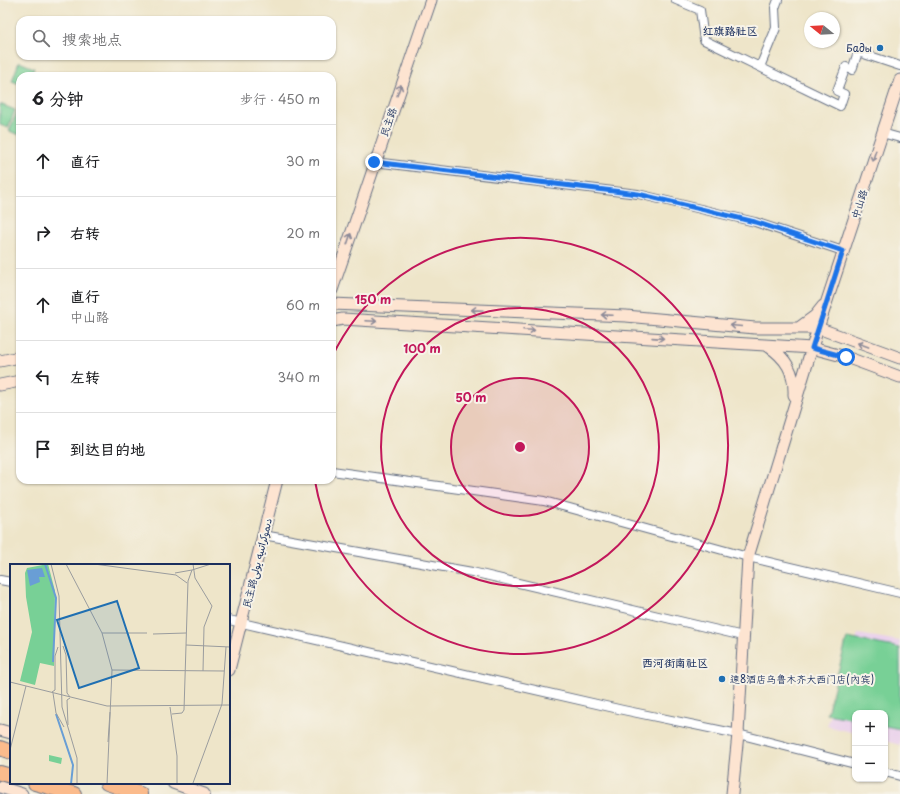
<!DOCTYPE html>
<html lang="zh">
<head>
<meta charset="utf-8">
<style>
  :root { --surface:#fff; --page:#f6f6f6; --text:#202124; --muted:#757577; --line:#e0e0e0 }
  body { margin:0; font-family:"Playpen Sans","Playpen Sans Arabic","LXGW WenKai TC",sans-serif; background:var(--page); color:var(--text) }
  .controls { position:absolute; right:12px; bottom:12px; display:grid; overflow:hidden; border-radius:8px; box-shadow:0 1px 3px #0004 }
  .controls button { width:36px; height:36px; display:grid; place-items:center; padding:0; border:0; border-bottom:1px solid var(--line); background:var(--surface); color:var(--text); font:20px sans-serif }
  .compass { position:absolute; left:804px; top:12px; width:36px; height:36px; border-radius:50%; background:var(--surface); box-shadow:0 1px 3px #0004; rotate:288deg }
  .stop { position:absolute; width:12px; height:12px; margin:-9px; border:3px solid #1a73e8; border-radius:50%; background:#fff }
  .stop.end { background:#1a73e8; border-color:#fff; box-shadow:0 1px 4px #0008 }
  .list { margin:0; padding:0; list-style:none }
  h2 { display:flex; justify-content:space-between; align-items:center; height:52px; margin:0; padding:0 16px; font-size:17px }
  h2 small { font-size:13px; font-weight:400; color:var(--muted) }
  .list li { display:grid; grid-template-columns:26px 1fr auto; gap:12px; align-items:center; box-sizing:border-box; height:72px; padding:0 16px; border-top:1px solid var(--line) }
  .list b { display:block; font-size:15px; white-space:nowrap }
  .list p { margin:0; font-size:13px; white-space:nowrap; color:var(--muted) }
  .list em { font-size:13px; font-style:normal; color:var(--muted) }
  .icon { flex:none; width:22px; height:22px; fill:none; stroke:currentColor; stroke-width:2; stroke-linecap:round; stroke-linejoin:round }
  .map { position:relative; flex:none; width:900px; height:794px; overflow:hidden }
  .search { position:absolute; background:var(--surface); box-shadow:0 1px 3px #0004; left:16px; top:16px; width:320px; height:44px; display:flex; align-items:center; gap:10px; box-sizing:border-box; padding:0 14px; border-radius:12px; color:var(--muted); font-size:15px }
  .panel { position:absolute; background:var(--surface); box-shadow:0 1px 3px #0004; left:16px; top:72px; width:320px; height:412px; border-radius:12px }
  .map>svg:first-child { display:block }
  .built { fill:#ead1ec }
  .green { fill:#78d096; stroke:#4a807a }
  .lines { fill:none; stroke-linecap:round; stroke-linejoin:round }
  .street-casing { stroke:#656f83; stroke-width:10 }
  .secondary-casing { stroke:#656f83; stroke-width:13 }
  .highway-casing { stroke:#656f83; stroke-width:16 }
  .street { stroke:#fff; stroke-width:8 }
  .secondary { stroke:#fde4d1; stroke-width:11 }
  .highway { stroke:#fbbb8c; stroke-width:14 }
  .oneway { stroke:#8c8a98 }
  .route { stroke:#1a73e8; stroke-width:5 }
  .ring { fill:none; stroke:#c2185b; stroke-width:2 }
  .poi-dot { fill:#1f6fb2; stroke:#f7f3e8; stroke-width:1.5 }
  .labels { text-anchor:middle; stroke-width:4; stroke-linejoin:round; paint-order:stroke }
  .poi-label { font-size:10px; fill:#1b2f5e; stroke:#f7f3e8; text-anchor:end }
  .street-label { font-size:10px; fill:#1b2f5e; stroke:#f7f3e8 }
  .neighbourhood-label { font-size:11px; font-weight:bold; fill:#1b2f5e; stroke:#f7f3e8 }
  .inset-river { fill:none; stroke:#699ed5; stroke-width:2 }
  .inset-road { fill:none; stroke:#9a9c9e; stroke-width:1 }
  .view { fill:#1f6fb2; fill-opacity:0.15; stroke:#1f6fb2; stroke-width:2 }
  .inset-edge { fill:none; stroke:#1b2f5e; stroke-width:2 }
  .centre { fill:#c2185b; stroke:#f7f3e8; stroke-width:2 }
  .ring-label { font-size:12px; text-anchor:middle; font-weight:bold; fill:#c2185b; stroke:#f7f3e8; stroke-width:4; stroke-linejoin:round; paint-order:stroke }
</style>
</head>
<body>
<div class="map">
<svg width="900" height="794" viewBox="0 0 900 794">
  <rect width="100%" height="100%" fill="#f7f3e8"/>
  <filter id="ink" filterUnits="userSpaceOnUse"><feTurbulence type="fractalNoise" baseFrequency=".025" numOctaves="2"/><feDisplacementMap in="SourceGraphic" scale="8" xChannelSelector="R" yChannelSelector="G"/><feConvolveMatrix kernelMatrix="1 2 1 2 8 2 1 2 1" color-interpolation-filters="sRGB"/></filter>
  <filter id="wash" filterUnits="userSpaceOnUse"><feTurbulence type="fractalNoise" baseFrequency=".012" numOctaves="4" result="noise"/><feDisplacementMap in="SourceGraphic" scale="16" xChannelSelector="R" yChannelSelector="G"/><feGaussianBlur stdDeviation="0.9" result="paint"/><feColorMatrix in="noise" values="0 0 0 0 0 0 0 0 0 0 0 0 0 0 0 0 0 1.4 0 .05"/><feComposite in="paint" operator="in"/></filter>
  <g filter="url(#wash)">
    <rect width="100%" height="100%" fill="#eee5c9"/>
    <path class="built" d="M 858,634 L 900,641 L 900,745 L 885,741 L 885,713 L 855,713 L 855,733 L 827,726 Z"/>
    <path class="green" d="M 19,62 L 34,68 L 31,76 L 20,76 L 20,84 L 12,81 Z
      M 0,104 L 15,110 L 8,128 L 0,125 Z
      M 20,105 L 20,135 L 9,131 Z
      M 847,638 L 900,648 L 900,729 L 885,726 L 885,713 L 855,713 L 855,719 L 827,714 Z"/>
  </g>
  <g filter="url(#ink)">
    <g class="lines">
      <defs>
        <path id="street" d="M 676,0 L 700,10 L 704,40 L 840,106 L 844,94 L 837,91 L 846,67 L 852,70 L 858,52 L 900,66
          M 760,67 L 776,28 L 775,8 L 778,0
          M 882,133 L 900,138
          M 374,162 L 638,194 L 755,222 L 843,251
          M 332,471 L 544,501 L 748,557 L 900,593
          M 263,535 L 472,572 L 743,636
          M 0,580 L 11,582
          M 229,620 L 623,710 L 738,734 L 855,764
          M 885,772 L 900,776"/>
        <path id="secondary" d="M 332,290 L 431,0
          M 332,304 L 626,316 L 755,328 L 818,328 L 900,358
          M 332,321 L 343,319 L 812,348 L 846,357 L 900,377
          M 800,327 L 815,316 L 823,306
          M 768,346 C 786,358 795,372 794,395
          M 0,361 L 20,357
          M 0,385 L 20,381
          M 229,670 L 277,480
          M 0,730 L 11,733
          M 173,783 L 204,794
          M 0,787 L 22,794
          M 732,794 L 738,734 L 748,557 L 818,328 L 900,80"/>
        <path id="highway" d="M 0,748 L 11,752
          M 0,773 L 11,776
          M 35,783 L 74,794
          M 107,783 L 140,794"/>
      </defs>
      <use href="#street" class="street-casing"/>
      <use href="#secondary" class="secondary-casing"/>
      <use href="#highway" class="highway-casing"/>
      <use href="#street" class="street"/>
      <use href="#secondary" class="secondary"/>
      <use href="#highway" class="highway"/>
    </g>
    <defs><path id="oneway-shaft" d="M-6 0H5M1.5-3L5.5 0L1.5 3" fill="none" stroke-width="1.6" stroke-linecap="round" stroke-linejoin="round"/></defs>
    <g class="oneway">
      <use href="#oneway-shaft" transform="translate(399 90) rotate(-71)"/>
      <use href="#oneway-shaft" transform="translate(874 156) rotate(108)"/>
      <use href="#oneway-shaft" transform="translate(349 239) rotate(-72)"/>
      <use href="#oneway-shaft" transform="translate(477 310) rotate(-178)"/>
      <use href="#oneway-shaft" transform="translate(607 315) rotate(-178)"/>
      <use href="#oneway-shaft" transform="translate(371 321) rotate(3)"/>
      <use href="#oneway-shaft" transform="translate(736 326) rotate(-175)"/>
      <use href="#oneway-shaft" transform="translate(529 330) rotate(3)"/>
      <use href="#oneway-shaft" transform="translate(658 338) rotate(4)"/>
      <use href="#oneway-shaft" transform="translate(863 345) rotate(-160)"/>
    </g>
  </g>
  <g class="lines" filter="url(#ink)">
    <path class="route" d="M 374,162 L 638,194 L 755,222 L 843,251 L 812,348 L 846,357"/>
  </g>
  <circle cx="520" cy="447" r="69" fill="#c2185b" fill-opacity=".12"/>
  <g class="ring">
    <circle cx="520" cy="447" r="69"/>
    <circle cx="520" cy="447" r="139"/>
    <path d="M332 357A208 208 0 1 1 315 481"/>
  </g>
  <g class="poi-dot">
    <circle cx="880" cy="48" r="4"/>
    <circle cx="722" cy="679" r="4"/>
  </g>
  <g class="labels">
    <g class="poi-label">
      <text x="872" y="52">Бады</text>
      <text x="730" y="683" text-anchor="start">速8酒店乌鲁木齐大西门店(内宾)</text>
    </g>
    <g class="street-label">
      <text transform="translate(388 122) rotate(-71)" y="4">民主路</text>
      <text transform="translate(859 204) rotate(-72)" y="4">中山路</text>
      <text transform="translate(257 563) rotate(-76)" y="4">民主路دىموكراتىيە يولى</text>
    </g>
    <g class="neighbourhood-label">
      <text x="730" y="35">红旗路社区</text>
      <text x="675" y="667">西河街南社区</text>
    </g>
  </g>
  <g transform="translate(10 564)">
    <rect width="220" height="220" fill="#eee5c9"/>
    <path d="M 38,0 L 45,27 L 44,102 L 30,99 L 25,121 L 10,117 L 22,68 L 16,33 L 15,9 L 17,4 ZM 39,191 L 52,194 L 51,200 L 39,197 Z" fill="#78d096"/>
    <path d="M 32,4 L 35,13 L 29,13 L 30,18 L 20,22 L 17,6 Z" fill="#699ed5"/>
    <path class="inset-river" d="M 35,0 L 46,34 L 43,98M 46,150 L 63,201 L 61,220"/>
    <path class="inset-road" d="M 41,0 L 49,32 L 52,143 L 67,194 L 67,220M 56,0 L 92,69 L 102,106 L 97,220M 84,0 L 166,11 L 177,19M 183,0 L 185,14 L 202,42 L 194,63 L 193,107M 165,9 L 182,6M 92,69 L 137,69M 143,70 L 176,69M 176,81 L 220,83M 53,82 L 56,91 L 57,129 L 60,133M 102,106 L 214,107M 0,118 L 97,142 L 220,141M 42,128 L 45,126 L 45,92 L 48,83M 43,129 L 46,149 L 54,163M 160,143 L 167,192 L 167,220M 162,150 L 172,149 L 174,146 L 178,17 L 182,6 L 201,0M 58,161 L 57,136 L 60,134M 98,178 L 100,148M 0,186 L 16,122M 183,219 L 212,140 L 216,83"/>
    <path class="view" d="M 107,37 L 129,104 L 69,124 L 47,56 Z"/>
    <rect width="220" height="220" class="inset-edge"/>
  </g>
  <circle cx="520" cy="447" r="6" class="centre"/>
  <g class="ring-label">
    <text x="373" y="304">150 m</text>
    <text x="422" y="353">100 m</text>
    <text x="471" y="402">50 m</text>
  </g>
</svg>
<div class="controls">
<button>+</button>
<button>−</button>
</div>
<svg class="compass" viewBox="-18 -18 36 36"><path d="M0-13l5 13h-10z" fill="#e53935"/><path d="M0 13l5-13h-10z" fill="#757577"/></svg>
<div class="stop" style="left:846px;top:357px"></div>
<div class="stop end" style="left:374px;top:162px"></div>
<div class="search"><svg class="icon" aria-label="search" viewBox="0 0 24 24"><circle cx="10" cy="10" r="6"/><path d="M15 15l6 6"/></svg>搜索地点</div>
<section class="panel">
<h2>6 分钟<small>步行 · 450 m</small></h2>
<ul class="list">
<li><svg class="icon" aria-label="ahead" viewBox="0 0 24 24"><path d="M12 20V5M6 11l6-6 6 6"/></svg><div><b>直行</b></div><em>30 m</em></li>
<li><svg class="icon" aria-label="right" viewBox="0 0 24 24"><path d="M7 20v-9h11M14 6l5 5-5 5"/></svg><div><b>右转</b></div><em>20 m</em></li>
<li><svg class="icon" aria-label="ahead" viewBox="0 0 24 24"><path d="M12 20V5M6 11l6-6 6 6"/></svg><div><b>直行</b><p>中山路</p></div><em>60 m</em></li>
<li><svg class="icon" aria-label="left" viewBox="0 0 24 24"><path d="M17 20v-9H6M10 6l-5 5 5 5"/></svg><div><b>左转</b></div><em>340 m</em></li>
<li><svg class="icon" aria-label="arrive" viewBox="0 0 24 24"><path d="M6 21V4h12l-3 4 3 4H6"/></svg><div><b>到达目的地</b></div></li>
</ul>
</section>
</div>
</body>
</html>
